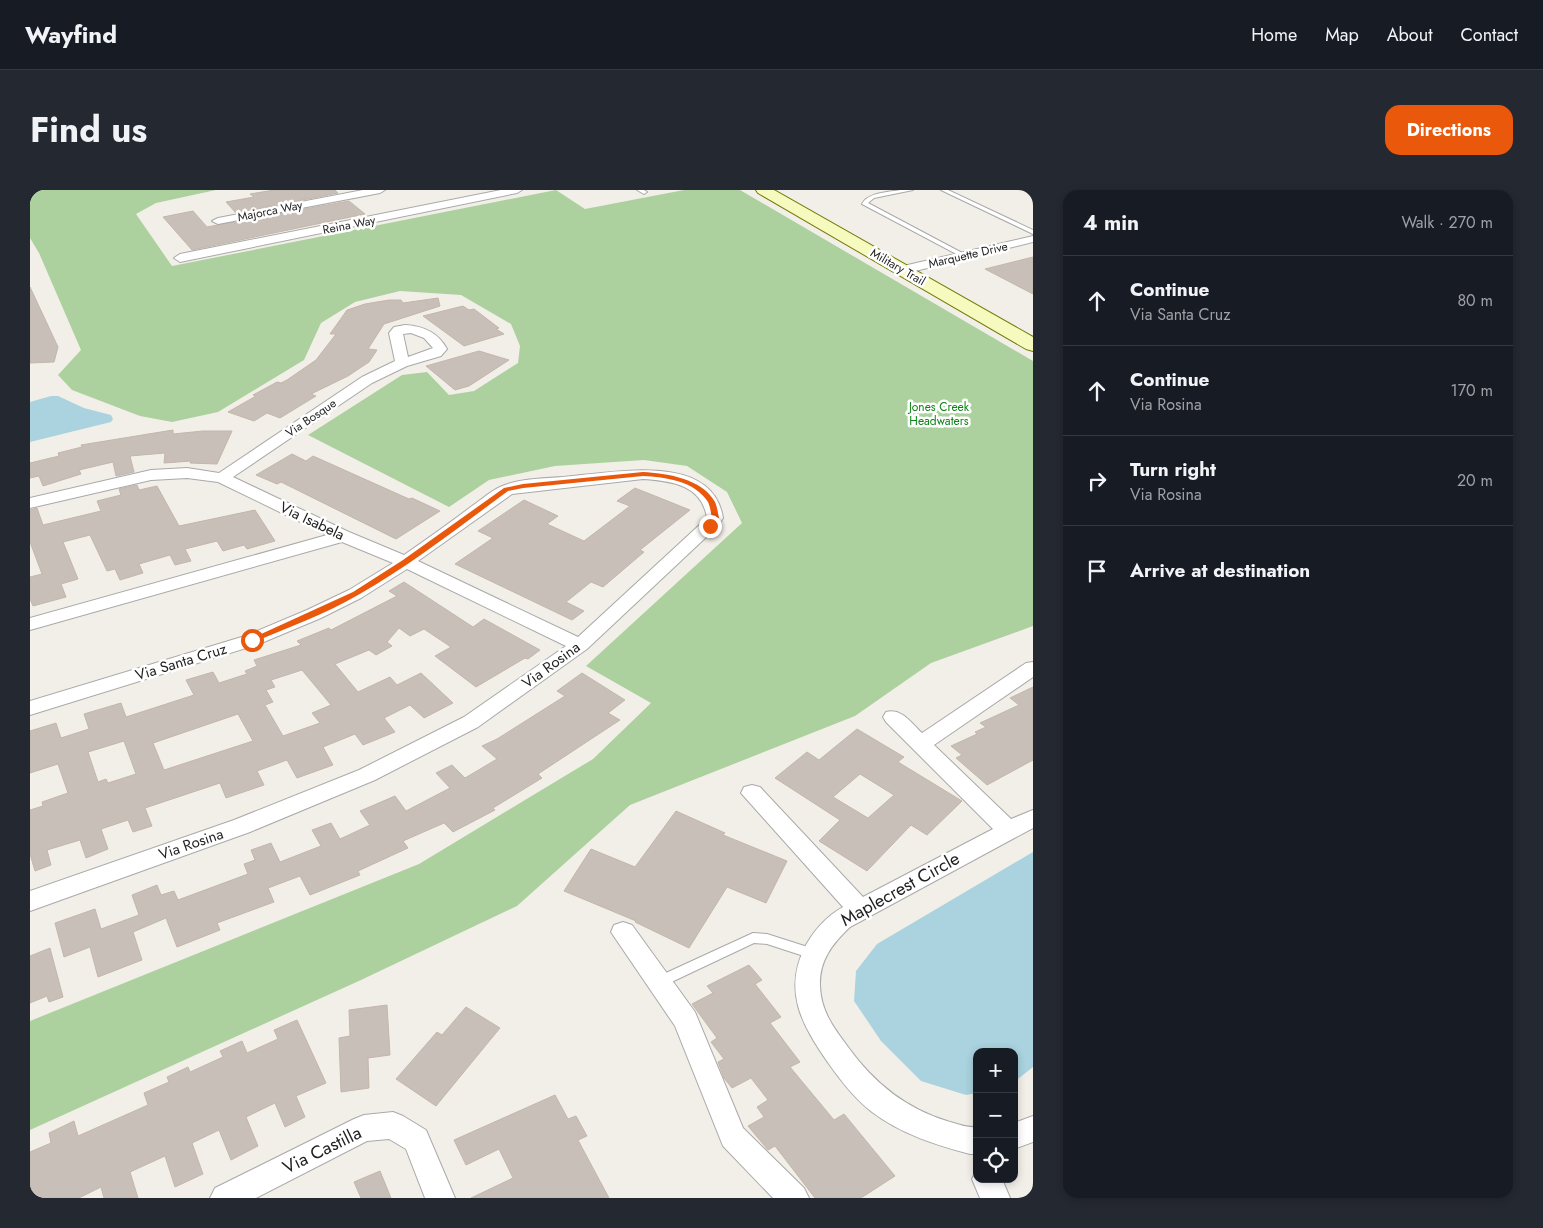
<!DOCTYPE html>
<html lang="en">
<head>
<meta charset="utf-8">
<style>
  :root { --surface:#171b24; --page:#242831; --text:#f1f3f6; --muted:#9ea1a6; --line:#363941; --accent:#ea580c }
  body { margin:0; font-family:Jost,sans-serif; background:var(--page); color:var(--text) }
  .controls { position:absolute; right:15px; bottom:15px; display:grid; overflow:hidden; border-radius:10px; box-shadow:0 2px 8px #0003 }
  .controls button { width:45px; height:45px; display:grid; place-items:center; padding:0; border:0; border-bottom:1px solid var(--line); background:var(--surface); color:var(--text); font:25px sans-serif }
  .stop { position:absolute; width:15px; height:15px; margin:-11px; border:4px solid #ea580c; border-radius:50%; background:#fff }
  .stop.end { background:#ea580c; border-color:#fff; box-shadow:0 1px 5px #0008 }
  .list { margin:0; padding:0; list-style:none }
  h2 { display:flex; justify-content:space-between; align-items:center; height:65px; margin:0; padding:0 20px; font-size:21px }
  h2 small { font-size:16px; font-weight:400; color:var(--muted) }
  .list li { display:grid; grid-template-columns:32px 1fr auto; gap:15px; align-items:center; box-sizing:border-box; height:90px; padding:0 20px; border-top:1px solid var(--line) }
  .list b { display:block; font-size:19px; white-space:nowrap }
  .list p { margin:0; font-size:16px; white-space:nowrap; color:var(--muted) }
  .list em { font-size:16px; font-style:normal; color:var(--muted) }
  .icon { flex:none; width:28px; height:28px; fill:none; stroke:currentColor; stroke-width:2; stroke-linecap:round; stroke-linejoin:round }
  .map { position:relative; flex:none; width:1003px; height:1008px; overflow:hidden; border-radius:15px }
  header { display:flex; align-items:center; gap:30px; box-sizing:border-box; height:70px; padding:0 25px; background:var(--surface); border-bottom:1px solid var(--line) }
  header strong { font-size:24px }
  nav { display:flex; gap:28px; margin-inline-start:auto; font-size:18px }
  .intro { display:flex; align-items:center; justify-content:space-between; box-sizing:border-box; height:120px; padding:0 30px }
  h1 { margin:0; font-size:35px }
  .button { padding:12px 22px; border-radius:15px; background:var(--accent); color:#fff; font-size:18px; font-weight:700 }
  main { display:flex; gap:30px; padding:0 30px }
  aside { flex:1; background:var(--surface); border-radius:15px; box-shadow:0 2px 8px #0003 }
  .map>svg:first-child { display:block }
  .forest { fill:#add19e }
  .water { fill:#aad3df }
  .building { fill:#c7bfb8; stroke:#c4b6ab; fill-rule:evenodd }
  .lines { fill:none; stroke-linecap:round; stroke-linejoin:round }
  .service-casing { stroke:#a9a9a9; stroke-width:2 }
  .minor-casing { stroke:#a9a9a9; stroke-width:2 }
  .secondary-casing { stroke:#707d05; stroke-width:2 }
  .service { fill:#fff; fill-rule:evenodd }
  .minor { fill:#fff; fill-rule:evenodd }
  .secondary { fill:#f7fabf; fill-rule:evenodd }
  .route { fill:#ea580c }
  .labels { text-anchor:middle; stroke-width:5; stroke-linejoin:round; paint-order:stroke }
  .far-street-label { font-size:12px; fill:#222; stroke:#fff }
  .far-park-label { font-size:12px; fill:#0c8416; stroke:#fff }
  .street-label { font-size:15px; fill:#222; stroke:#fff }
  .near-street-label { font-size:18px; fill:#222; stroke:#fff }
</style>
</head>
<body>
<header>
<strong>Wayfind</strong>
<nav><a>Home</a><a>Map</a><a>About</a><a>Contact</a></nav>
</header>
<div class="intro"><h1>Find us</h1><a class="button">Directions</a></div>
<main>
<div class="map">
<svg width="1003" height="1008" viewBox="0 0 1003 1008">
  <rect width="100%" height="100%" fill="#f2efe9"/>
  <path class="forest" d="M 0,0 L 186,0 L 126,13 L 106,24 L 142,76 L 526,0 L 555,19 L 654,0 L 710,0 L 1003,171 L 1003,436 L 901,473 L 825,526 L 600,615 L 487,716 L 331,790 L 0,940 L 0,831 L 389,674 L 563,569 L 621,513 L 556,476 L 712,333 L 697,302 L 657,276 L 614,270 L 525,276 L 459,290 L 419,317 L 278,245 L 372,185 L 397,182 L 419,205 L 444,201 L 488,173 L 490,156 L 481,134 L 431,105 L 370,101 L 325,112 L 291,133 L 274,170 L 188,222 L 142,232 L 110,226 L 42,200 L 28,185 L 51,160 L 9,63 L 0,48 Z"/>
  <path class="water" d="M 21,206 L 28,206 L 54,218 L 81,225 L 83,229 L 81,232 L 0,252 L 0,212 Z
    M 1003,662 L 1003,877 L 984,892 L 984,862 L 947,862 L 947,903 L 936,905 L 891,891 L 851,851 L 824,811 L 826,781 L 847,754 Z"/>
  <path class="building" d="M 244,0 L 305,0 L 308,3 L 206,23 L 196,12 L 224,7 L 220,4 Z
    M 319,11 L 335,24 L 162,60 L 133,27 L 163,21 L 177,37 Z
    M 1003,67 L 1003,104 L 955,79 Z
    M 0,97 L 28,157 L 24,172 L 0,173 Z
    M 408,108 L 410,116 L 354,134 L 338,159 L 347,160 L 339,172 L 318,186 L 281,204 L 286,206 L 250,228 L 237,223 L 224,231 L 198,222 L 226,206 L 223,205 L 247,192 L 251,193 L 257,190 L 286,170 L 306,144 L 300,144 L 317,120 L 335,114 L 359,110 L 371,110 L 373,113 Z
    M 433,116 L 439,120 L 444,119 L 469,138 L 466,139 L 474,144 L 434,156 L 393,126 Z
    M 449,161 L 479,170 L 439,196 L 425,200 L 396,176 Z
    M 143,240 L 143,244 L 173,241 L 202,241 L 187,274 L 160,273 L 161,271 L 134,273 L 135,263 L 100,266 L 104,282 L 86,286 L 83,272 L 49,280 L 51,284 L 13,296 L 9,286 L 0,288 L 0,273 L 29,266 L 28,263 L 52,257 L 51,255 Z
    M 262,264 L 276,271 L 283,266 L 379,309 L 382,308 L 410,321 L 366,349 L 251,292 L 247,294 L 226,285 Z
    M 107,295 L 109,300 L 127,296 L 149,336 L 225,320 L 245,351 L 217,359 L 214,355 L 193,361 L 187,351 L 155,359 L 161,371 L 145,375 L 140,365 L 109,374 L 113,383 L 90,390 L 85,379 L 77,381 L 60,345 L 33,352 L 48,389 L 31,394 L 36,407 L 3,416 L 0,409 L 0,387 L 12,384 L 0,352 L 0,320 L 7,318 L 13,335 L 71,321 L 67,311 L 91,305 L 89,299 Z
    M 605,298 L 660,320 L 610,360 L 614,362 L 573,397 L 561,392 L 536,412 L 554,421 L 542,430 L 425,374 L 463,348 L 448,341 L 494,310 L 528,326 L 517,334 L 554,351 L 600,316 L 587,311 Z
    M 374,392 L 443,437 L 454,429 L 510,460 L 498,469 L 495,468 L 446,497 L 405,466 L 421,457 L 394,439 L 380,446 L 369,438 L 357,452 L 362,456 L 346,465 L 339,460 L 305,474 L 328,502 L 360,487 L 367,495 L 391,483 L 423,513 L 394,528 L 380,515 L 354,528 L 365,542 L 333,555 L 325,544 L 293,557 L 303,575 L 267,588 L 257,570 L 227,581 L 234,595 L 196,608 L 190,593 L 115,618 L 122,636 L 103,642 L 98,630 L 71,639 L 78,659 L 56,668 L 50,650 L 17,660 L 21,675 L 5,681 L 0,664 L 0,620 L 13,616 L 12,612 L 38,603 L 28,574 L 0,583 L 0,541 L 26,533 L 31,548 L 59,539 L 54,524 L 91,513 L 96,527 L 164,505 L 156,490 L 183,482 L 189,493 L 217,484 L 215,481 L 227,476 L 224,470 L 271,455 L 267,451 L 299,438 L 301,440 L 367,406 L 359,401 ZM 272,480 L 301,515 L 282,523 L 290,533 L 253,546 L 235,515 L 243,512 L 236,500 L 245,497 L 241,490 ZM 208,524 L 223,551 L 134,580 L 123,553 ZM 94,551 L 106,584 L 78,593 L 76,589 L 68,592 L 58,562 Z
    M 552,483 L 595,510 L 578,523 L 590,530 L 508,584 L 512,588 L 463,618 L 465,620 L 423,642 L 414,633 L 373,651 L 378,658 L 328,681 L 330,685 L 280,705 L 270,686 L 238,698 L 244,712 L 187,733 L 190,740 L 147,757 L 136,728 L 103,742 L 112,770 L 68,787 L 60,757 L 34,767 L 25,733 L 65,719 L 71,739 L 109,725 L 102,705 L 127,695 L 131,705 L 144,701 L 148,710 L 218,684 L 214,674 L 225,670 L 221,660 L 241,653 L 250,672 L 291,656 L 282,640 L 301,633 L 310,649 L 340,635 L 330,621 L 365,606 L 376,621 L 420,598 L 406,583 L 422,575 L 435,588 L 467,569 L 452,556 L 467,549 L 535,506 L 527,501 Z
    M 1003,497 L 1003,570 L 957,595 L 926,568 L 932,565 L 921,556 L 947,544 L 945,542 L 956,537 L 950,533 L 989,515 L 980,508 Z
    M 827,539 L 874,567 L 868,572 L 932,611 L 897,645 L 881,635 L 837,681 L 789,651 L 810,630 L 745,588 L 777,562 L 789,570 ZM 830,584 L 864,605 L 838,628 L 803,607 Z
    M 646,621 L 695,643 L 693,645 L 757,671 L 736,713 L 697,697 L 659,758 L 605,732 L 606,731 L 534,701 L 561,659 L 605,677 Z
    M 20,758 L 33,807 L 19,812 L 17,806 L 0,813 L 0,766 Z
    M 719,775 L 732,790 L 725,794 L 751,827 L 740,833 L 770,872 L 760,877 L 804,930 L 814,924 L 865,986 L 831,1008 L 785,1008 L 745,956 L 738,960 L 718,936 L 734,927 L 727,917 L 738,910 L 721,888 L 702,898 L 694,888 L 688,872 L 694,869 L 681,852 L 687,848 L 662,814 L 683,803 L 677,796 Z
    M 357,815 L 360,865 L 338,868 L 339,898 L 311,902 L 309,848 L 320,846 L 319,820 Z
    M 436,817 L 470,838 L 406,916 L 366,889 L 407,842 L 412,845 Z
    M 267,830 L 296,893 L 266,906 L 275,927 L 255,937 L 245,913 L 216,927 L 228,956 L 201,970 L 189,940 L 162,953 L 173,984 L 145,997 L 135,966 L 100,982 L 108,1008 L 74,1008 L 71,997 L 49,1008 L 3,1008 L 0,995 L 0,962 L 21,953 L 19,943 L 44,931 L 48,946 L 118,915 L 114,903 L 139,892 L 137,887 L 158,877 L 160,882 L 193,867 L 190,861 L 212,851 L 217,863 L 248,849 L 244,840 Z
    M 525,905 L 538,929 L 546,926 L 557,946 L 548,950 L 579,1008 L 441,1008 L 483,988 L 469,959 L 436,975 L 424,950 Z
    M 350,981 L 361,1008 L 331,1008 L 324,992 Z"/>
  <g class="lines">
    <defs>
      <path id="service" d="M 607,0 L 614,0 L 617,2 L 614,4 Z
        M 871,0 L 883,0 L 844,8 L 838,13 L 936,65 L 936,67 L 932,67 L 832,14 C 838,2 860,2 871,0 Z
        M 911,0 L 918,0 L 1003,40 L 1003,44 Z
        M 723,743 L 737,744 L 787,760 L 789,764 L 787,768 L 783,769 L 737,754 L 724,753 L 633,796 L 629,797 L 625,796 L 623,792 L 625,788 Z"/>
      <path id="minor" d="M 333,0 L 355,0 L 350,3 L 188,34 L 182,31 L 188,28 Z
        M 471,0 L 492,0 L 487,3 L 150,72 L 144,68 L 150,64 Z
        M 1003,46 L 1003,52 L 873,84 L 867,80 L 869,77 Z
        M 375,135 C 393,136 408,142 417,159 L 411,166 L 377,176 L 342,193 L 203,287 L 319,342 L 374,365 C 397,349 420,333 442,316 C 451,310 461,301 470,297 C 491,287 520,289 542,286 C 588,282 683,263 693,328 L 688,336 L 557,459 L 448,537 L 345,590 L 220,642 L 0,721 L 0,701 L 204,630 L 329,580 L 434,527 L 536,456 L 377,379 L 331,408 L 291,428 L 229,454 L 0,525 L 0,511 L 215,446 L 277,420 L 319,400 L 363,373 L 312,352 L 0,440 L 0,428 L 297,345 L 188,292 L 157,288 L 121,290 L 0,318 L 0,308 L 121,280 L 157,278 L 189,283 L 332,187 L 365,171 L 359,143 L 364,137 ZM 381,143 L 394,148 L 403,158 L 378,167 L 373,144 ZM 613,289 C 642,291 672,295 677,328 L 548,447 L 388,371 L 482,304 Z
        M 1003,472 L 1003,487 L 904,555 L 981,629 L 1003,620 L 1003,638 L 820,737 C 802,754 789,771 790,796 C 791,822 804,838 818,857 C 844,893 875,918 917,931 C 927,934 937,938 947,937 L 947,964 L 940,964 C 906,955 871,944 842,922 C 825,909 811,891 799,874 C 772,835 752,801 776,755 C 785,739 797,726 813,717 L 711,603 L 714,597 L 722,595 L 730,597 L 833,707 L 963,639 L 856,532 L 853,527 L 856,522 C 872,518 881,533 892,543 L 996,473 Z
        M 593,732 L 602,735 L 665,822 L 713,938 L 774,998 L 779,1008 L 743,1008 L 693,956 L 645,836 L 581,742 L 584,735 Z
        M 363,922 L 373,926 L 396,940 L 425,1008 L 395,1008 L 376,959 L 359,949 L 337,951 L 226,1008 L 180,1008 L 185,998 L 324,929 L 334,925 Z
        M 1003,926 L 1003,952 L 984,959 L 984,933 Z
        M 947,979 L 947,989 L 972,989 L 980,1008 L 950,1008 L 942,989 Z"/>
      <path id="secondary" d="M 726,0 L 744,0 L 1003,147 L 1003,161 L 996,159 L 728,3 Z"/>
    </defs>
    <use href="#service" class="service-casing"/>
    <use href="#minor" class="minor-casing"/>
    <use href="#secondary" class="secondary-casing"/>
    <use href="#service" class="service"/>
    <use href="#minor" class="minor"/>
    <use href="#secondary" class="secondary"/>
  </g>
  <path class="route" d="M 613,282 C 636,283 673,289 685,312 C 687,316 688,323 689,328 L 682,338 L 676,336 L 682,328 C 681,323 680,316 678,312 C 665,291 635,287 613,286 L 493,298 L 478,301 C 429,337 381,375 328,405 C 296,424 259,437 224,452 L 218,450 L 323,402 L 373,370 L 474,298 L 493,294 Z"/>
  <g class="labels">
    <g class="far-street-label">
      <text transform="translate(240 21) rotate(-11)" y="4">Majorca Way</text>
      <text transform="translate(319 35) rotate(-11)" y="4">Reina Way</text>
      <text transform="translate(938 65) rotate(-13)" y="4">Marquette Drive</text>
      <text transform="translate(868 77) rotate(30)" y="4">Military Trail</text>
      <text transform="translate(281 228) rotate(-34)" y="4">Via Bosque</text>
    </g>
    <g class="far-park-label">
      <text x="909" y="221">Jones Creek<tspan x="909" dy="14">Headwaters</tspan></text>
    </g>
    <g class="street-label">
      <text transform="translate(282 331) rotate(25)" y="5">Via Isabela</text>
      <text transform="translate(151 472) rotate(-17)" y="5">Via Santa Cruz</text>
      <text transform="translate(521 475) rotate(-36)" y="5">Via Rosina</text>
      <text transform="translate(161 654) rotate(-19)" y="5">Via Rosina</text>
    </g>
    <g class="near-street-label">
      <text transform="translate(870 699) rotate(-29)" y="6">Maplecrest Circle</text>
      <text transform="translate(292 960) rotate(-26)" y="6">Via Castilla</text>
    </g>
  </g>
</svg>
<div class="controls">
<button>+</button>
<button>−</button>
<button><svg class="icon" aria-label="locate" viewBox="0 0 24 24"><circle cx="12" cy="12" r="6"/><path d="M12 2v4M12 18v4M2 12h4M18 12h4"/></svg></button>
</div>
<div class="stop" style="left:222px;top:450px"></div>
<div class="stop end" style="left:680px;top:336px"></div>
</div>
<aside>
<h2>4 min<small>Walk · 270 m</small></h2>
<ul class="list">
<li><svg class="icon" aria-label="ahead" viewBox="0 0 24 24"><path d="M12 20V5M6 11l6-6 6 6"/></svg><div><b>Continue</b><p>Via Santa Cruz</p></div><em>80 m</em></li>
<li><svg class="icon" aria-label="ahead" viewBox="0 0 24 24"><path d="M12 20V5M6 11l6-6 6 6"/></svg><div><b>Continue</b><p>Via Rosina</p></div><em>170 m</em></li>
<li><svg class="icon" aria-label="right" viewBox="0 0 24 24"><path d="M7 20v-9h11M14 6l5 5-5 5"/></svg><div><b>Turn right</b><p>Via Rosina</p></div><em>20 m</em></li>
<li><svg class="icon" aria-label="arrive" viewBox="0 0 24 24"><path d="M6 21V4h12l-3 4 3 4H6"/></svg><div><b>Arrive at destination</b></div></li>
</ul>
</aside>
</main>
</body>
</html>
